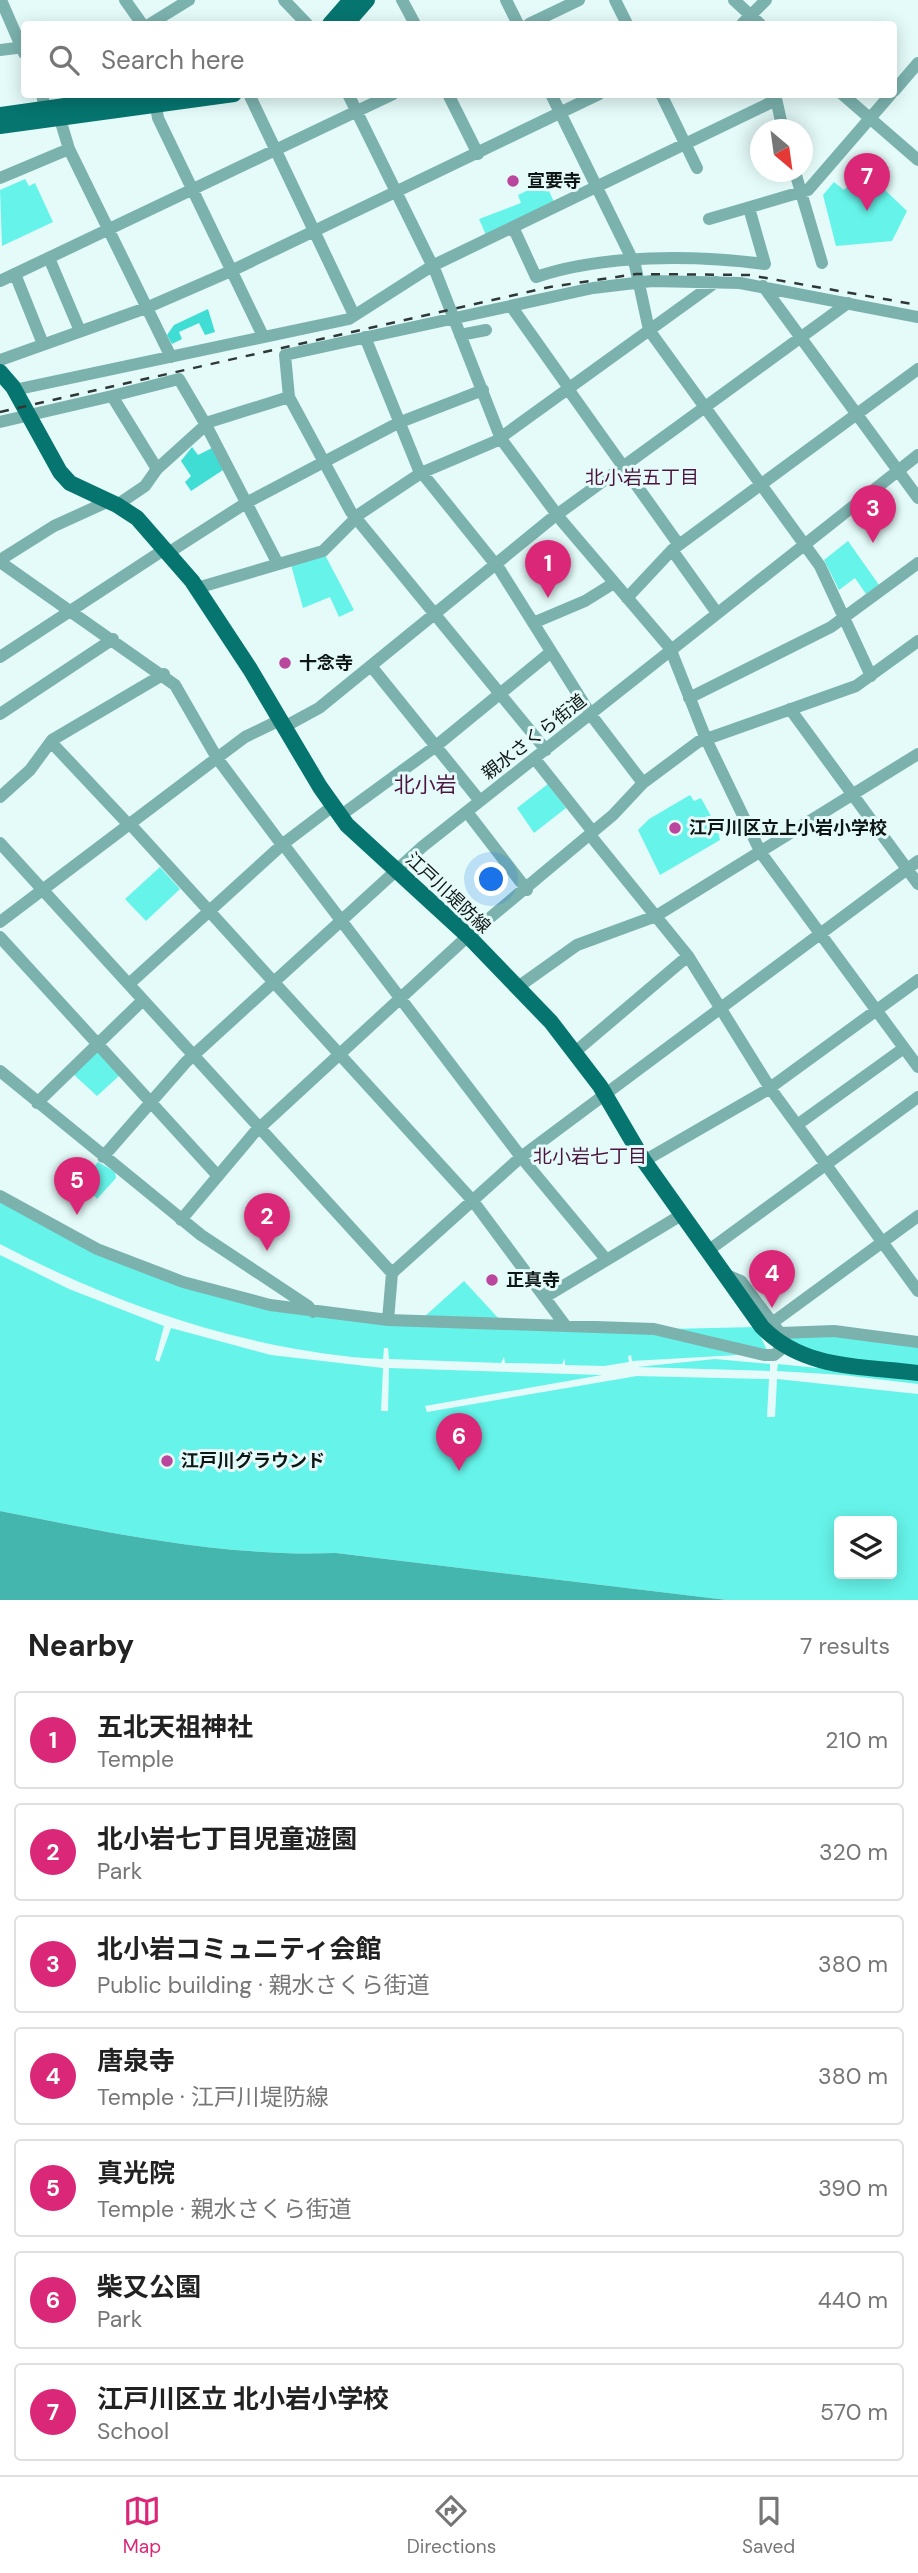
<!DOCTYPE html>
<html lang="en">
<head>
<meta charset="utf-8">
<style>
  :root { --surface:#fff; --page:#f6f6f6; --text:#222; --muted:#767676; --line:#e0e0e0; --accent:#db2777 }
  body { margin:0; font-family:"DM Sans","Noto Sans JP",sans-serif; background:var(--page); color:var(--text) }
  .controls { position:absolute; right:21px; bottom:21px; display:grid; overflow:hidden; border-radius:7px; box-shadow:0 4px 18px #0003 }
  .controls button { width:63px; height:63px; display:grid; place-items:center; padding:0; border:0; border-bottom:2px solid var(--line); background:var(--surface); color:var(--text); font:35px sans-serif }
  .compass { position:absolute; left:750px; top:119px; width:63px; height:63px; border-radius:50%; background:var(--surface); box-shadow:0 4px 18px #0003; rotate:151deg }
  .you { position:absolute; left:492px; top:880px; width:24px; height:24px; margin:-18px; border:5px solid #fff; border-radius:50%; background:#1a73e8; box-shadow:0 0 0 10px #1a73e833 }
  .badge { display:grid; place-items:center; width:46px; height:46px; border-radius:50%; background:var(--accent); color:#fff; font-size:23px; font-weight:700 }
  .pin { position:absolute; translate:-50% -58px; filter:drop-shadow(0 2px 4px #0008) }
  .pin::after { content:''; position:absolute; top:37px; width:24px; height:21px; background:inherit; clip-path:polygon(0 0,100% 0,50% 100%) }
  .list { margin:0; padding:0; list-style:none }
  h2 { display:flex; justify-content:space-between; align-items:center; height:91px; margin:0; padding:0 28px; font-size:30px }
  h2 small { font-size:23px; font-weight:400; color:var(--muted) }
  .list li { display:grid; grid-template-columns:46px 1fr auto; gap:21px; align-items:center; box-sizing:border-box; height:98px; margin:0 14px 14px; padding:0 14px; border:2px solid var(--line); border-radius:7px }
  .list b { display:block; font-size:26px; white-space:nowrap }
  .list p { margin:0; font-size:23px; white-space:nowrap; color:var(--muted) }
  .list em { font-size:23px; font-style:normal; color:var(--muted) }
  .icon { flex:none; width:38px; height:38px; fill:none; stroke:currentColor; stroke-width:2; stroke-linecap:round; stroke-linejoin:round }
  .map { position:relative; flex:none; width:918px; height:1600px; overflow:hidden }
  .search { position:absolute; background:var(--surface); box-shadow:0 4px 18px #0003; left:21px; right:21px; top:21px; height:77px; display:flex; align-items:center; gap:18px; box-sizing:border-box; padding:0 24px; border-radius:7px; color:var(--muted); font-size:26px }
  .sheet { height:875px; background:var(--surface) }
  nav { display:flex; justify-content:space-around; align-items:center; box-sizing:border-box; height:98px; border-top:2px solid var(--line); background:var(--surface); font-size:19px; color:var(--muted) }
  nav a { display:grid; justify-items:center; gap:4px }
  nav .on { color:var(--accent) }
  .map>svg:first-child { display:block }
  .green { fill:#66f4ea; fill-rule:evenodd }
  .forest { fill:#40ddd4 }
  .water { fill:#44b6ae }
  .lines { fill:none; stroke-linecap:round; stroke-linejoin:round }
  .minor { stroke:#7cb2ae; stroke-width:12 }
  .major { stroke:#06756f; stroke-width:16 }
  .rail { stroke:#2e3837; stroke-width:2.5; stroke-dasharray:9 9; stroke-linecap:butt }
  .poi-dot { fill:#bb469d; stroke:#e4fbf9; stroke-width:2.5 }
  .labels { text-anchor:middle; stroke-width:6; stroke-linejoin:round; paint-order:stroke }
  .poi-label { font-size:18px; font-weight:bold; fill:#0e1615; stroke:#e4fbf9; text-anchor:start }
  .street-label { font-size:18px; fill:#0e1615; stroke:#e4fbf9 }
  .neighbourhood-label { font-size:19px; fill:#4c143f; stroke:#e4fbf9 }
  .quarter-label { font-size:21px; fill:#4c143f; stroke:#e4fbf9 }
</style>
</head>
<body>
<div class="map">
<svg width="918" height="1600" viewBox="0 0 918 1600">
  <rect width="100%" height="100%" fill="#e4fbf9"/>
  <path class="green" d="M 864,170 L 907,211 L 892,241 L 836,246 L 823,195 L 834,182 L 844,190 Z
    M 25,179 L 29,186 L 35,183 L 53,222 L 2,246 L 0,190 Z
    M 545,182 L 554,202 L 486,235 L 479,219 L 521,203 L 518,195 Z
    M 848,541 L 879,585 L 866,594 L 855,578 L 839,590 L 824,560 Z
    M 325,555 L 354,610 L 339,617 L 330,597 L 303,608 L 291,565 Z
    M 548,784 L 566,808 L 534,833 L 517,808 Z
    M 690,795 L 694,801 L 701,798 L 717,827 L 720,840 L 660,875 L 638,830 L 649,819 Z
    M 160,867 L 180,889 L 146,921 L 125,899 Z
    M 97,1050 L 120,1075 L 97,1096 L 72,1073 Z
    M 98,1162 L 115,1172 L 116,1178 L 97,1199 L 88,1188 L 84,1191 L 77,1185 Z
    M 0,1199 L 95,1251 L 278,1309 L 649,1332 L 738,1355 L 632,1361 L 631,1355 L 628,1356 L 629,1362 L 604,1366 L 565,1365 L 565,1358 L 562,1364 L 505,1363 L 504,1357 L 501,1363 L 389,1359 L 388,1348 L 384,1348 L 383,1359 L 364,1358 C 234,1346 115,1304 0,1244 Z
    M 0,1255 L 69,1289 L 164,1326 L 155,1360 L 159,1362 L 171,1328 L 271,1355 L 383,1368 L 381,1411 L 388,1411 L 389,1368 L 602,1375 L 425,1406 L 427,1412 L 637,1376 L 769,1379 L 767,1417 L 775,1417 L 777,1379 L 918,1394 L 918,1600 L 727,1600 L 336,1553 C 222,1557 111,1533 0,1511 ZM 839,1521 L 892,1521 L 892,1574 L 839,1574 Z
    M 464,1281 L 500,1320 L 424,1317 Z
    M 756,1327 L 767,1350 L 668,1329 Z
    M 833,1334 L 918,1345 L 918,1368 L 818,1355 L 782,1338 Z
    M 715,1359 L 770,1364 L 770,1371 L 637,1367 Z
    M 778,1364 L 918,1378 L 918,1384 L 843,1375 L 777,1371 Z"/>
  <path class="forest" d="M 208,309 L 215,332 L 205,335 L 199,323 L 179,332 L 182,339 L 172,344 L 167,335 L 174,325 Z
    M 192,447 L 198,455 L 212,448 L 223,470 L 191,491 L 185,482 L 191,476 L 181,461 Z"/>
  <path class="water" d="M 0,1511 C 111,1533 222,1557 336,1553 L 727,1600 L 0,1600 Z"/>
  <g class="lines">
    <path class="minor" d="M 1,0 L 24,53
      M 125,0 L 142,24
      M 284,0 L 307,24
      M 402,0 L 415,24
      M 506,0 L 518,24
      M 615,0 L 627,24
      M 734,0 L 760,24
      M 150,24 L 189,0
      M 529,24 L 579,0
      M 742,24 L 766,0
      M 0,50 L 24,47
      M 894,91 L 918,63
      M 42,94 L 45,109
      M 249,94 L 354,315
      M 348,94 L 436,273 L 501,439 L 561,520 L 670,648 L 706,739 L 761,853 L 918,1067
      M 448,94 L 478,154
      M 551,94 L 635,265 L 649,330 L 820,566 L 871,676
      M 661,94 L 697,168
      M 775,94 L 783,130
      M 842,94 L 918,160
      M 156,106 L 158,118 L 263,336
      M 60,119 L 69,149 L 171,357
      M 795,172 L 822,263
      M 0,178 L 69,149
      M 709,219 L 808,190 L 891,94
      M 513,227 L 776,100
      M 49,258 L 80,331
      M 15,274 L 43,344
      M 0,281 L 393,94
      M 763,286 L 918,498
      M 511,306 L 569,388
      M 460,335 L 486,330
      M 365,337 L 418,468 L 500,570 L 591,715 L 643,783
      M 0,360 L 146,308 L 231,271 L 599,94
      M 568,389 L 679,545
      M 14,390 L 349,319 L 432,266 L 513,227 L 536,277 C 604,254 694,255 765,264 L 749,208
      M 0,422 L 112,396
      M 206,425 L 278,564
      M 500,438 L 716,282
      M 157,469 L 112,396 L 179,379 L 206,425
      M 117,505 L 145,486 L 157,469 L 209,422 L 289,397
      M 672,550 L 717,613
      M 168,553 L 246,503 L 398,423 L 483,390
      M 0,560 L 54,526 L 109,501
      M 0,562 L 175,685 L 217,758 L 282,845
      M 197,588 L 323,551 L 361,513 L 421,473 L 501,439
      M 627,598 L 672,550 L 918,369
      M 533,623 L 585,601 L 614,583
      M 0,657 L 165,549
      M 371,666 L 480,801
      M 689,698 L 831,627 L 918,563
      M 790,709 L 918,884
      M 0,714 L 113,639
      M 284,727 L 319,708 L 551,519 L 848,303
      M 51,742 L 129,825
      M 546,750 L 351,512 L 289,397 L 285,355 L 593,288 L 652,281 L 740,283 L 918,317
      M 535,759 L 593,832
      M 0,797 L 30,770 L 52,740 L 164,674
      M 467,812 L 527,890
      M 340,816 L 436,746 L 551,652
      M 130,824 L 473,1201 L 565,1325
      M 590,835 L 688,956 L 770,1088 L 918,1291
      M 0,843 L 392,1273 L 388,1320
      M 283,844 L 521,1157 L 605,1258
      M 0,922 L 217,758 L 245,737 L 280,720
      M 0,937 L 218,1176
      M 129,984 L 283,844 L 333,806
      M 518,987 L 577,945 L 656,916 L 918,754
      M 575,1052 L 688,956
      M 0,1071 L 201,1235 L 308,1306 L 313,1312
      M 37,1103 L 143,1000
      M 797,1125 L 904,1048
      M 103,1157 L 186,1062 L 422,847 L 918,455
      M 644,1161 L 767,1090 L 918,980
      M 0,1196 L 97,1249 L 183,1282 L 270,1305 L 388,1320 L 654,1329 L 764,1355 L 774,1355 L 784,1347
      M 181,1220 L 254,1133 L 468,936 L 613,815 L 643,783 L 698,742 L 856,686 L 918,641
      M 709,1250 L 918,1097
      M 392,1273 L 521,1157 L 918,861
      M 729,1276 L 741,1281 L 780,1333 L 834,1331 L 918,1342
      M 545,1297 L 683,1214
      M 772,1323 L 918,1216"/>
    <path class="major" d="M 330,24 L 351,0
      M 346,24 L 367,0
      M 0,115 L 150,94
      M 0,126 L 234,94
      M 0,372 L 13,387 L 60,472 L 70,483 L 117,505 L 137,518 L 192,581 L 250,669 L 320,787 L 347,825 L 468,936 L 551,1022 L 600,1086 L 644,1161 L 762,1327 C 804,1370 862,1366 918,1373"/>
    <path class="rail" d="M 0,412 L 550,287 L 636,274 L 749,275 L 918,305"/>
  </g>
  <g class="poi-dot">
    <circle cx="513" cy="181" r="7"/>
    <circle cx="285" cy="663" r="7"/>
    <circle cx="675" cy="828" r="7"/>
    <circle cx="492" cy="1280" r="7"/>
    <circle cx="167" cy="1461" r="7"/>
  </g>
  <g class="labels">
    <g class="poi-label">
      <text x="527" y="187">宣要寺</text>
      <text x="299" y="669">十念寺</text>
      <text x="689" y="834">江戸川区立上小岩小学校</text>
      <text x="506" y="1286">正真寺</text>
      <text x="181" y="1467">江戸川グラウンド</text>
    </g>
    <g class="street-label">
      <text transform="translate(534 737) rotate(-38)" y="6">親水さくら街道</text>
      <text transform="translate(448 893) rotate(43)" y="6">江戸川堤防線</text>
    </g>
    <g class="neighbourhood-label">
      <text x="642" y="484">北小岩五丁目</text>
      <text x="590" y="1163">北小岩七丁目</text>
    </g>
    <g class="quarter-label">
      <text x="425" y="792">北小岩</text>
    </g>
  </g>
</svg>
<div class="controls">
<button><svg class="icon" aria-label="layers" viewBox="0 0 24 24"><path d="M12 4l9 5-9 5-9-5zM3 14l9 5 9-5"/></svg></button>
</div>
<svg class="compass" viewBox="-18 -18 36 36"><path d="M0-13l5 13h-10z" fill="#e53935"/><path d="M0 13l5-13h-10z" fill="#767676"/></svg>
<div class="you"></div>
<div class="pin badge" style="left:548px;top:598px">1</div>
<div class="pin badge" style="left:267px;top:1251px">2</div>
<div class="pin badge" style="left:873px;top:543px">3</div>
<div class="pin badge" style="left:772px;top:1308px">4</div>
<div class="pin badge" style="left:77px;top:1215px">5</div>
<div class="pin badge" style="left:459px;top:1471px">6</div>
<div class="pin badge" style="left:867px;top:211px">7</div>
<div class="search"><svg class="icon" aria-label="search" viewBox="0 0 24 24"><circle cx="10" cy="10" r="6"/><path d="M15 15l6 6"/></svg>Search here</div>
</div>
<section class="sheet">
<h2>Nearby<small>7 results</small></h2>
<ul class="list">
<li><span class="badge">1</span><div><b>五北天祖神社</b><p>Temple</p></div><em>210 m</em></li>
<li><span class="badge">2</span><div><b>北小岩七丁目児童遊園</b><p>Park</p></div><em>320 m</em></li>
<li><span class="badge">3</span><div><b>北小岩コミュニティ会館</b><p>Public building · 親水さくら街道</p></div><em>380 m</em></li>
<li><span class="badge">4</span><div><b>唐泉寺</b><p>Temple · 江戸川堤防線</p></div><em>380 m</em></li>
<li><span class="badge">5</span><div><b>真光院</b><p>Temple · 親水さくら街道</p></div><em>390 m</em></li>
<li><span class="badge">6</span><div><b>柴又公園</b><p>Park</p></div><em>440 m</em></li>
<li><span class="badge">7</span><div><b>江戸川区立 北小岩小学校</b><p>School</p></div><em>570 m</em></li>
</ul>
</section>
<nav>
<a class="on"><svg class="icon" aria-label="map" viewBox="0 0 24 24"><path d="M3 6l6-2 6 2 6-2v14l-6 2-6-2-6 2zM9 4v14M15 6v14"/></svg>Map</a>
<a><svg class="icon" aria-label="directions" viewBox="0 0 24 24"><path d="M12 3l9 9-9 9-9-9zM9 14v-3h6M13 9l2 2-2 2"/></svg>Directions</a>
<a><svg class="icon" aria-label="saved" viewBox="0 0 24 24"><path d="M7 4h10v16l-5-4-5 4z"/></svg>Saved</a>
</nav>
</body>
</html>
